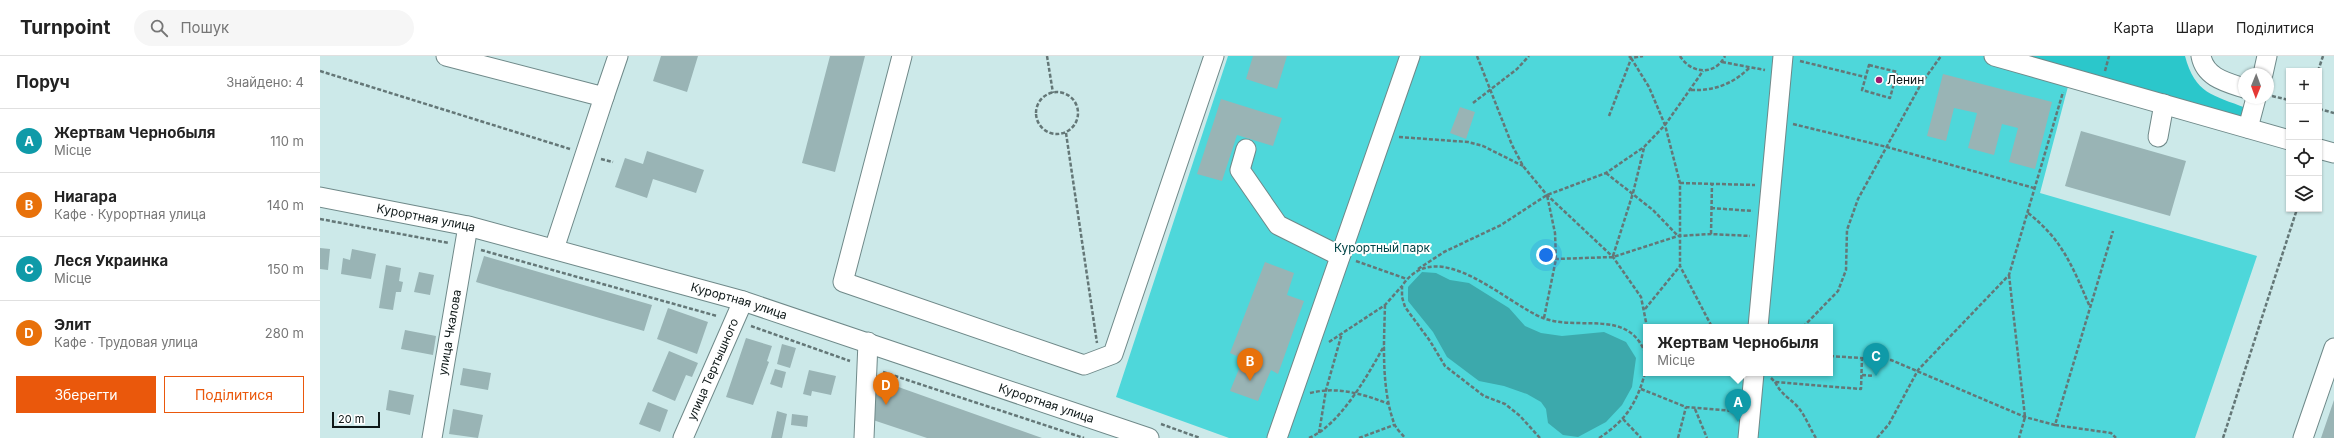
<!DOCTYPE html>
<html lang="uk">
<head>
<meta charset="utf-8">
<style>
  :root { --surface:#fff; --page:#f6f6f6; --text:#222; --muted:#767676; --line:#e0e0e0; --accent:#ea580c }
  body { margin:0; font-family:Inter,sans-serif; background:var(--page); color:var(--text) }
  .controls { position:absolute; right:12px; top:12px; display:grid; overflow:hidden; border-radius:0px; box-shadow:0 1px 3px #0004 }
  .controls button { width:36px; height:36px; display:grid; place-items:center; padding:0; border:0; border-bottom:1px solid var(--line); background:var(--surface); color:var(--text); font:20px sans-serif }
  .compass { position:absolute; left:1918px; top:12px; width:36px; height:36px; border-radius:50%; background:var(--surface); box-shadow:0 1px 3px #0004; rotate:181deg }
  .scale { position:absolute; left:12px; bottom:10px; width:48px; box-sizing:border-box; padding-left:4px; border:2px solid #0e1818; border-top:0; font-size:11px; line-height:14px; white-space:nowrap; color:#0e1818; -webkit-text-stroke:3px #fff; paint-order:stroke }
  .you { position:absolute; left:1226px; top:199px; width:14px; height:14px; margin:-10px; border:3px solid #fff; border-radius:50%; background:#1a73e8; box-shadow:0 0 0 6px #1a73e833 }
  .badge { display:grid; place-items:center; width:26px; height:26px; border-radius:50%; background:var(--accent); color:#fff; font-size:13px; font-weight:700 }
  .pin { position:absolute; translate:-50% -33px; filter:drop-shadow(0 1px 2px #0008) }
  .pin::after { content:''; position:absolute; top:21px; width:14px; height:12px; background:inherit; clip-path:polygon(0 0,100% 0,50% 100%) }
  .popup { position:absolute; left:1323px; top:268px; width:190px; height:52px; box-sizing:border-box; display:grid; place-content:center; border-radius:0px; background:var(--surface); filter:drop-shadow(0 1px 3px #0005); font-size:13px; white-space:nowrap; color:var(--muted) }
  .popup b { font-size:15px; color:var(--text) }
  .popup::after { content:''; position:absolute; left:50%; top:100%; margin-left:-8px; border:8px solid transparent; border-top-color:var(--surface) }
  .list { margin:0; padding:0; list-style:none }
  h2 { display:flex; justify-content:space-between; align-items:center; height:52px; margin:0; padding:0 16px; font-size:17px }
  h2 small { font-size:13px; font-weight:400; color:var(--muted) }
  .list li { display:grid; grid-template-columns:26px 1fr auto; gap:12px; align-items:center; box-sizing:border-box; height:64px; padding:0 16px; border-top:1px solid var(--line) }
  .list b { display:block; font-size:15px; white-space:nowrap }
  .list p { margin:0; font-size:13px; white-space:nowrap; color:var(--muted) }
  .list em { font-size:13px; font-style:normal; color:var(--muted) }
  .actions { display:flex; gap:8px; padding:12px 16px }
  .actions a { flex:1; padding:9px 0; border:1px solid var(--accent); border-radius:0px; text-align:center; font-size:14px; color:var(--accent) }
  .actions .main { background:var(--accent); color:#fff }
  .icon { flex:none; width:22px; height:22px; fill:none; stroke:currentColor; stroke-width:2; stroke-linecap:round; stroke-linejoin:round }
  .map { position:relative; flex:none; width:2014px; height:382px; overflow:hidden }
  header { display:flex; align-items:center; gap:24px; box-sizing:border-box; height:56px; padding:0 20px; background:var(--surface); border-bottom:1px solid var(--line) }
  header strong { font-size:19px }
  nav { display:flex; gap:22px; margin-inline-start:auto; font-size:14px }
  .search { width:280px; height:36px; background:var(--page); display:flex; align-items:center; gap:10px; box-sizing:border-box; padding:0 14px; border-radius:22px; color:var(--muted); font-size:15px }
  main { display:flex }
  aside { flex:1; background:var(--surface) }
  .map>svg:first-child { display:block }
  .green { fill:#4ed7da; fill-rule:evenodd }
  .forest { fill:#2bc7cb }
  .water { fill:#3ca9ac }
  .building { fill:#99b4b5 }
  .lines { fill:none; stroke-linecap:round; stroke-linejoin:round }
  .minor-casing { stroke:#6f8989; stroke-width:21 }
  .path { stroke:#647777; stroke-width:2.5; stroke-dasharray:4 2; stroke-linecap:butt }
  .minor { stroke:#fff; stroke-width:19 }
  .poi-dot { fill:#9c1a6e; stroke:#fff; stroke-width:1.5 }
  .labels { text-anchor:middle; stroke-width:4; stroke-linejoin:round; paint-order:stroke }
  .poi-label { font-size:12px; fill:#0e1818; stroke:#fff; text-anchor:start }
  .street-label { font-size:12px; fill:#0e1818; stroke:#fff }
  .park-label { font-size:12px; fill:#004446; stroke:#fff }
</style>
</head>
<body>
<header>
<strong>Turnpoint</strong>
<div class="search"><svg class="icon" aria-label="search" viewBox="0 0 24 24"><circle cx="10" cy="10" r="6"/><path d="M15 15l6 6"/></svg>Пошук</div>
<nav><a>Карта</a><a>Шари</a><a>Поділитися</a></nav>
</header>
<main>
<aside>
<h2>Поруч<small>Знайдено: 4</small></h2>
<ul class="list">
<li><span class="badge" style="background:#0f9aa8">A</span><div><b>Жертвам Чернобыля</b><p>Місце</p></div><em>110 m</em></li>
<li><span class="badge" style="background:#e8710a">B</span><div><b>Ниагара</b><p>Кафе · Курортная улица</p></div><em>140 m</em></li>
<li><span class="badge" style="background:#0f9aa8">C</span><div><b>Леся Украинка</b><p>Місце</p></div><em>150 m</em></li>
<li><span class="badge" style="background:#e8710a">D</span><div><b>Элит</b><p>Кафе · Трудовая улица</p></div><em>280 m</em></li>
</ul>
<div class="actions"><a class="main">Зберегти</a><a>Поділитися</a></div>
</aside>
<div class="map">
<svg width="2014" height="382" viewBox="0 0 2014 382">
  <rect width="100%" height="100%" fill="#cce9e9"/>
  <path class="green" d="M 908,0 L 1756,0 L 1720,137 L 1937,200 L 1875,382 L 909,382 L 796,341 ZM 1326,271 L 1510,271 L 1510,317 L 1326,317 Z"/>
  <path class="forest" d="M 1689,0 L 1865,0 C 1875,38 1893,39 1926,52 L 1922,66 Z"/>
  <path class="water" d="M 1102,216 L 1116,217 L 1130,224 L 1149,227 L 1189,252 L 1205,270 L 1221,277 L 1242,280 L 1284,276 L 1306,286 L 1316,302 L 1312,331 L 1302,349 L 1286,366 L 1258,381 L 1243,379 L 1228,367 L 1226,353 L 1221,346 L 1207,338 L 1184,330 L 1159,325 L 1127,301 L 1113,276 L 1088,245 L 1088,231 Z"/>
  <path class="building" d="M 341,0 L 378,0 L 367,36 L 333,25 Z
    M 510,0 L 545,0 L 515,116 L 482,107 Z
    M 933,0 L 967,0 L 957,33 L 926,23 Z
    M 1623,18 L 1732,46 L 1715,113 L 1689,106 L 1698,72 L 1682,68 L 1674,99 L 1648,92 L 1657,57 L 1634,52 L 1626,85 L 1607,80 Z
    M 901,43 L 962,62 L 953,90 L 917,79 L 902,125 L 877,118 Z
    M 1140,51 L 1155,56 L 1146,83 L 1130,77 Z
    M 1761,75 L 1866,105 L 1850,160 L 1745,130 Z
    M 327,95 L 384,114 L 376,137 L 333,123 L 327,142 L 295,131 L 305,102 L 323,108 Z
    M 0,192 L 10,193 L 8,214 L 0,213 Z
    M 32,193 L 56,198 L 51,223 L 21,218 L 23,202 L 30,204 Z
    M 164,200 L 332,249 L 324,275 L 156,226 Z
    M 945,206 L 974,217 L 967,239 L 984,245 L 958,318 L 951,314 L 938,345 L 910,335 L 923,303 L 910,297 Z
    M 66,209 L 81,212 L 79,225 L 83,226 L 81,236 L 76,236 L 73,254 L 59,252 Z
    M 99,216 L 114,219 L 110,239 L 94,236 Z
    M 348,252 L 388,266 L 377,298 L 337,283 Z
    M 85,274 L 116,280 L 113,299 L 81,293 Z
    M 426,282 L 452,290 L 447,305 L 449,306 L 433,349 L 406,341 Z
    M 462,288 L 476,292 L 470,312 L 457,308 Z
    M 349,295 L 378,307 L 372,321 L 366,319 L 355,345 L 332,335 Z
    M 143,312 L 171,317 L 168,334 L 140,329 Z
    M 455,313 L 466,316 L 462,332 L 450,328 Z
    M 489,314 L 516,320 L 511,339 L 492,335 L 491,340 L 483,338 Z
    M 554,322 L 584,333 L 722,382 L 607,382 L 553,364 Z
    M 69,334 L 94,339 L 90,359 L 66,354 Z
    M 2014,344 L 2014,382 L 2001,382 Z
    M 328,346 L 348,354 L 340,376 L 319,368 Z
    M 133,353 L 163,359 L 158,382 L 129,378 Z
    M 457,355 L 467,358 L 462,382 L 451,382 Z
    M 472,358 L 488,360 L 487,371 L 471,369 Z"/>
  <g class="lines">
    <defs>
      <g id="minor">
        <path d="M 126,0 L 284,41 L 298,0"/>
        <path d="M 582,0 L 523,226 L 764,309 L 793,298 L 894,0"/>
        <path d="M 1674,0 L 1969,84"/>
        <path d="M 1881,0 C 1885,21 1905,26 1924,32"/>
        <path d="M 1943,18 L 1947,0"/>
        <path d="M 1928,72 L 1936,42"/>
        <path d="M 1838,81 L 1844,48"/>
        <path d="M 926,93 L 920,114 L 958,169 L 1020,200"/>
        <path d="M 1999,93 L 2014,97"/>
        <path id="s1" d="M 0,141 L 148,170 L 423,245 L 829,382"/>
        <path d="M 234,193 L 284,41"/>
        <path d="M 1438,271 L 1463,0"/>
        <path id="s2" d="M 112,382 L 148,170"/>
        <path id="s3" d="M 363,382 L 423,245"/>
        <path d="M 544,382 L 548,286"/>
        <path d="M 957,382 L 1090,0"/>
        <path d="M 1428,382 L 1434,317"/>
        <path d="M 1983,382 L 2014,292"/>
      </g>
    </defs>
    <use href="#minor" class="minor-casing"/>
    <path class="path" d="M 727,0 L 733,37
      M 1157,0 L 1192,89 L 1203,110 L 1227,139 L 1293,201 L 1321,241 L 1327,271
      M 1309,0 L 1311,2 L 1323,0
      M 1360,0 C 1371,18 1395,20 1405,0
      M 1311,2 L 1329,31 L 1345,69 L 1360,127 L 1360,210 L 1392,271
      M 1480,5 L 1545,21
      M 1402,6 L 1445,14
      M 1549,9 L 1577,16 L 1570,42 L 1542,34 Z
      M 0,15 L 250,93
      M 1785,15 L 1789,0
      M 1998,15 L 2003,0
      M 1371,34 C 1394,35 1413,28 1429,12
      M716 57a21 21 0 1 1 42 0a21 21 0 1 1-42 0Z
      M 1952,40 L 1969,44
      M 1153,47 L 1197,13 L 1209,0
      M 1999,53 L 2014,57
      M 1289,60 L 1311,3
      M 1473,68 L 1567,91 L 1714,132
      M 746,77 L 777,287
      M 1079,81 L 1148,86 L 1163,90 L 1203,110
      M 281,103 L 293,106
      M 1286,117 L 1333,154 L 1358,180
      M 1360,127 L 1435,129
      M 1391,152 L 1433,155
      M 1708,157 C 1743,184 1753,212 1770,251
      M 0,163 L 129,187
      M 1391,178 L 1392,127
      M 161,194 L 397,260
      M 1293,200 L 1313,137 L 1324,92
      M 1217,201 L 1236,203 L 1293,201 L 1358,180 L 1391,178 L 1430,180
      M 1036,205 L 1087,223
      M 1098,213 L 1124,196 L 1181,169 L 1227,139 L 1286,117 L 1324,91 L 1345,69 L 1383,15
      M 1689,219 L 1705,361 L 1699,382
      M 1065,249 C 1064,287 1061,331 1074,367 C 1076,373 1082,378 1085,382
      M 1325,253 L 1360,210
      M 1224,262 L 1236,203 L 1235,177 L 1227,139
      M 431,270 L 530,305
      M 1483,271 L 1518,235 L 1526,214 L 1527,174 L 1538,143 L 1601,28 L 1621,0
      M 1009,286 L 1065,249 L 1082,230
      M 1510,300 L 1571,304 L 1705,361 L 1735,369 L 1793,175
      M 563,316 L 764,382
      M 1542,319 L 1554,320
      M 1451,322 L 1455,326 L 1541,333 L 1542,301
      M 1455,326 C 1462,339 1467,340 1476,349 C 1485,358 1489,371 1496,382
      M 1321,333 L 1366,351 L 1415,355
      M 990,337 C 1018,330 1043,338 1069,348
      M 1375,353 L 1387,382
      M 1303,363 L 1321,382
      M 841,368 L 880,382
      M 1735,369 L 1791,377 L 1796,382
      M 999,377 L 1006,334 L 1022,277
      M 989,382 C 1020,369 1048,319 1064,290
      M 1039,382 L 1074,369
      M 1220,382 L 1200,360 L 1185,348 L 1164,340 L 1125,310 L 1110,285 L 1085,251 L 1082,241 L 1082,230 C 1117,177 1185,247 1223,262 C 1260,276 1309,251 1326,299
      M 1279,382 C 1307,364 1318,345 1326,313
      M 1358,382 L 1366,351
      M 1557,382 L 1569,368 L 1598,314 L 1689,219 L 1743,36
      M 1903,382 L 1977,153"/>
    <use href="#minor" class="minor"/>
  </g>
  <circle class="poi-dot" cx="1559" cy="24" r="4"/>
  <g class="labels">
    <g class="poi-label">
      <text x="1567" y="28">Ленин</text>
    </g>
    <g class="street-label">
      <text dy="4" stroke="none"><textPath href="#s1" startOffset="108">Курортная улица</textPath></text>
      <text dy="4" stroke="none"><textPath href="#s1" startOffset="432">Курортная улица</textPath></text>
      <text dy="4" stroke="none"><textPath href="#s2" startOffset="107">улица Чкалова</textPath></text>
      <text dy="4" stroke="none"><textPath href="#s3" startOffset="75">улица Тертышного</textPath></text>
      <text dy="4" stroke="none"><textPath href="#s1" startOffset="756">Курортная улица</textPath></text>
    </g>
    <g class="park-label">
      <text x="1062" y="196">Курортный парк</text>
    </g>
  </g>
</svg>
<div class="controls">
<button>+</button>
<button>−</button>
<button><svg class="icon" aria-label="locate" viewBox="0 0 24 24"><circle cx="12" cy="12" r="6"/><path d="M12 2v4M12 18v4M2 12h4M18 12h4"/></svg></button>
<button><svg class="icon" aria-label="layers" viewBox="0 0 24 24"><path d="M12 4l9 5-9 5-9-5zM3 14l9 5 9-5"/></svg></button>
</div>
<svg class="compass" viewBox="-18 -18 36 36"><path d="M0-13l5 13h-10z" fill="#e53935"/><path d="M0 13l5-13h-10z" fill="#767676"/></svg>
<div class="scale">20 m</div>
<div class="you"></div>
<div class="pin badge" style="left:1418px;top:366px;background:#0f9aa8">A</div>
<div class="popup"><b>Жертвам Чернобыля</b>Місце</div>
<div class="pin badge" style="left:930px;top:325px;background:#e8710a">B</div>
<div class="pin badge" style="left:1556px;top:320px;background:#0f9aa8">C</div>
<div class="pin badge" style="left:566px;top:349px;background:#e8710a">D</div>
</div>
</main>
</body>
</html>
